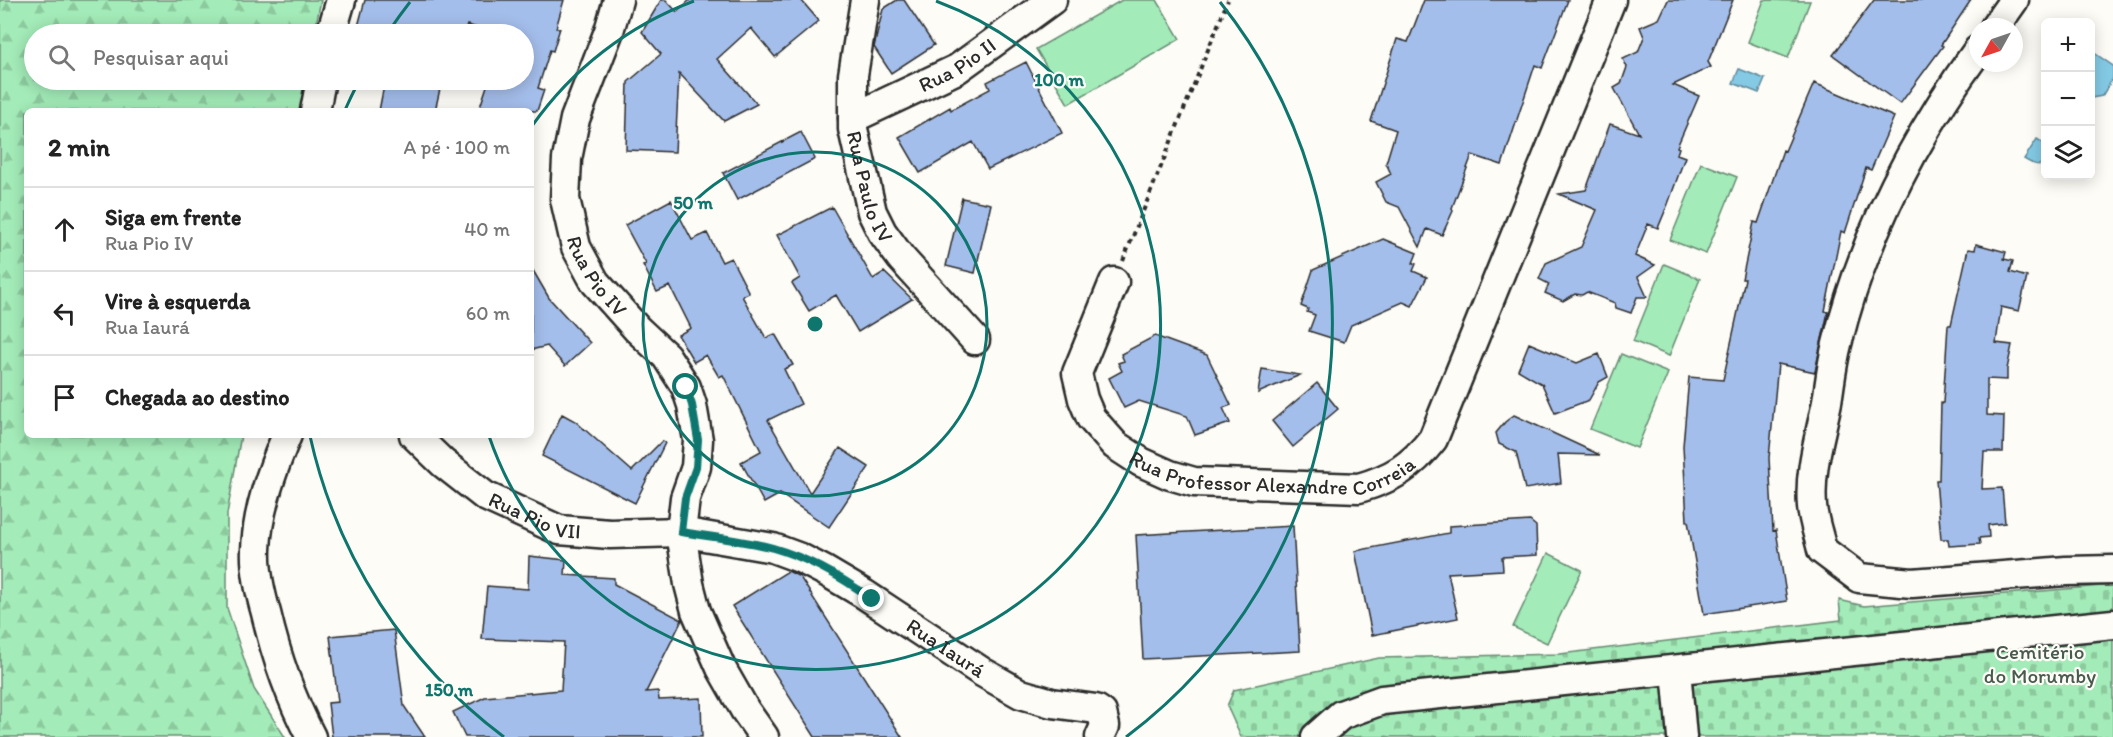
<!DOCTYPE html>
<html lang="pt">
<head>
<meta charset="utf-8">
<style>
  :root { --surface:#fff; --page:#f6f6f6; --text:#222; --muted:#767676; --line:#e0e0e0 }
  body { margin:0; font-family:Itim,sans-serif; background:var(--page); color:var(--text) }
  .controls { position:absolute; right:18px; top:18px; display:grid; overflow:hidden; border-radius:9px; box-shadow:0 3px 15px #0003 }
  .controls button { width:54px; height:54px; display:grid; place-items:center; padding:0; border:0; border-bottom:2px solid var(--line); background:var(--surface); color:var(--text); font:30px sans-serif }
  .compass { position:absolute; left:1969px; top:18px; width:54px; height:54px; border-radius:50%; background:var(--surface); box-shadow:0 3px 15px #0003; rotate:230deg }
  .stop { position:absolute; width:18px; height:18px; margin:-14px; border:4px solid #0f766e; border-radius:50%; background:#fff }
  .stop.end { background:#0f766e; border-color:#fff; box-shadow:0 2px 6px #0008 }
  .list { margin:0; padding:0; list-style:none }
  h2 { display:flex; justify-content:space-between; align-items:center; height:78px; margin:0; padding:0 24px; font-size:26px }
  h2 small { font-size:20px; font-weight:400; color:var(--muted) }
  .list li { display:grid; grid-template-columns:39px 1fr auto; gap:18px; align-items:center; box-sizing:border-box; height:84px; padding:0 24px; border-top:2px solid var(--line) }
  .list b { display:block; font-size:22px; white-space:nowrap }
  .list p { margin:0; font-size:20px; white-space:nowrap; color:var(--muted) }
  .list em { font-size:20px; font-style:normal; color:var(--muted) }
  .icon { flex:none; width:33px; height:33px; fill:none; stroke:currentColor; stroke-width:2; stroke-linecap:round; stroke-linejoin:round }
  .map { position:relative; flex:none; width:2113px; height:737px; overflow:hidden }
  .search { position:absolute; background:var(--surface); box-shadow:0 3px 15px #0003; left:24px; top:24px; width:510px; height:66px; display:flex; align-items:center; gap:15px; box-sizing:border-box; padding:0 21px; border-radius:33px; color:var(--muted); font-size:22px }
  .panel { position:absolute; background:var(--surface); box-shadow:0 3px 15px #0003; left:24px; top:108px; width:510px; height:330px; border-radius:9px }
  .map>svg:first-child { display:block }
  .forest { fill:url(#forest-firs); stroke:#678b72; stroke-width:1.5 }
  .cemetery { fill:url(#cemetery-stones); stroke:#678b72; stroke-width:1.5 }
  .garden { fill:#a3ebb8; stroke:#678b72; stroke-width:1.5 }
  .water { fill:#84cae5; stroke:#608a9b; stroke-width:1.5 }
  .building { fill:#a4beeb; stroke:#2b2b2b; stroke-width:1.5 }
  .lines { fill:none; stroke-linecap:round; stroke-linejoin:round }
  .minor-casing { stroke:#2b2b2b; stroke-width:33 }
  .path { stroke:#2b2b2b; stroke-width:4; stroke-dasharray:4.5 4.5; stroke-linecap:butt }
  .minor { stroke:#fdfcf7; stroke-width:28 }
  .route { stroke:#0f766e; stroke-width:8 }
  .ring { fill:none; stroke:#0f766e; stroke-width:3 }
  .labels { text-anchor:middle; stroke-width:4.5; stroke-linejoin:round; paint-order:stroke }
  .street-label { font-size:21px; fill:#2b2b2b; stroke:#fdfcf7 }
  .park-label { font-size:21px; fill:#495b4e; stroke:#fdfcf7 }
  .centre { fill:#0f766e; stroke:#fdfcf7; stroke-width:3 }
  .ring-label { font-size:18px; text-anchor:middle; font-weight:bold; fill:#0f766e; stroke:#fdfcf7; stroke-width:4.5; stroke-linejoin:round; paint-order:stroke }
</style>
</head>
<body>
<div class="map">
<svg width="2113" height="737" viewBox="0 0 2113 737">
  <defs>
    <pattern id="forest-firs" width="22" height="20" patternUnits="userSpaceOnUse" patternTransform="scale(1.5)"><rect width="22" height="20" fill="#a3ebb8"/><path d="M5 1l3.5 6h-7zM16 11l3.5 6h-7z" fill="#8cca9e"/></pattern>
    <pattern id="cemetery-stones" width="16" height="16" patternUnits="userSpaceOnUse" patternTransform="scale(1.5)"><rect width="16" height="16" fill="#a3ebb8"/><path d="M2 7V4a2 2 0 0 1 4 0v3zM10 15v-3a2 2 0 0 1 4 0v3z" fill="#8cca9e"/></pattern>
  </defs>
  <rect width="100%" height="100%" fill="#fdfcf7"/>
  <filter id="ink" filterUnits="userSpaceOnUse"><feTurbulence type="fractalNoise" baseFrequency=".0167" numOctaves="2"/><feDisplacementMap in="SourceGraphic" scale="12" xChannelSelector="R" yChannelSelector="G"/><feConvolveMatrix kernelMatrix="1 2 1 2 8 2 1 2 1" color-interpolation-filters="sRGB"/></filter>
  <g filter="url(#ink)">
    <path class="forest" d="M 0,0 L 321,0 L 314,34 L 34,34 L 34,80 L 306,80 L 300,111 L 27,111 L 27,435 L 241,435 L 227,514 L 227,608 L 254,689 L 285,737 L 0,737 Z"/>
    <path class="cemetery" d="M 2113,585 L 2113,737 L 1241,737 L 1227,706 L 1234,690 L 1379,658 L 1560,654 L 1841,620 L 1839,600 L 1864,606 Z"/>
    <path class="garden" d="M 1122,0 L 1157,0 L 1180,39 L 1068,104 L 1036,49 Z
      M 1764,0 L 1810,1 L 1788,58 L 1748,42 Z
      M 1701,163 L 1737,177 L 1706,254 L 1670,240 Z
      M 1664,264 L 1700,279 L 1669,356 L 1633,341 Z
      M 1621,354 L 1668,373 L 1637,448 L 1590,429 Z
      M 1548,553 L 1582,570 L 1547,643 L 1513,627 Z"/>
    <path class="water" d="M 2090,50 L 2113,66 L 2113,78 L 2102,96 L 2091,98 Z
      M 1739,69 L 1765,79 L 1759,93 L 1733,83 Z
      M 2037,139 L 2045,144 L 2045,164 C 2037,166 2032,164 2024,159 Z"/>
    <path class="building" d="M 365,0 L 564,0 L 556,28 L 560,28 L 553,51 L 550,50 L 538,88 L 544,90 L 537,111 L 491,111 L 480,107 L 489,80 L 524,80 L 524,34 L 499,34 L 467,25 L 464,34 L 356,34 Z
      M 661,0 L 666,0 L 677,12 L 690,0 L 801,0 L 819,21 L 775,57 L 751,28 L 717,59 L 757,104 L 724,121 L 679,73 L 675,152 L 626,150 L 628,82 L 661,54 L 642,32 Z
      M 897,0 L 904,0 L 934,45 L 891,73 L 874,47 L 883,9 Z
      M 1424,0 L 1568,0 L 1542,68 L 1535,65 L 1502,165 L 1472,155 L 1452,208 L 1453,211 L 1442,235 L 1427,229 L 1420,247 L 1399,207 L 1386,202 L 1376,182 L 1391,174 L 1386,163 L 1396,130 L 1371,121 L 1397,39 L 1408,42 Z
      M 1668,0 L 1733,0 L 1708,62 L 1711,67 L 1673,85 L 1699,96 L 1677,147 L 1679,148 L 1677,154 L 1685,157 L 1668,204 L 1658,228 L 1648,224 L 1635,256 L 1655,265 L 1638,277 L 1647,297 L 1637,297 L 1631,313 L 1616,308 L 1615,303 L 1587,292 L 1582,295 L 1575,294 L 1563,301 L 1545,293 L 1549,284 L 1539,279 L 1546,263 L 1581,247 L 1597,210 L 1559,194 L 1586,190 L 1610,124 L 1639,134 L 1614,88 L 1621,84 L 1627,67 L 1623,59 L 1638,52 L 1644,37 L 1640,27 L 1659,19 Z
      M 1874,0 L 1971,0 L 1941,45 L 1943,46 L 1900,104 L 1833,55 Z
      M 1026,62 L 1062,133 L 988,169 L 973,142 L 920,173 L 899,137 L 950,107 L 951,110 L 990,89 L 987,82 Z
      M 385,80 L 442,80 L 435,111 L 379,111 Z
      M 1814,83 L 1894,117 L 1871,170 L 1866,168 L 1845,233 L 1841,231 L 1825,311 L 1828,312 L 1815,372 L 1778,364 L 1769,458 L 1773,531 L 1776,530 L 1787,601 L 1704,614 L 1688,521 L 1687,521 L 1683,446 L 1689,377 L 1723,380 L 1745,279 L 1742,279 L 1754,222 L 1758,223 L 1783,150 L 1785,151 Z
      M 801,132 L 815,159 L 737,200 L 723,173 Z
      M 962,198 L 991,204 L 975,273 L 946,266 Z
      M 671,200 L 692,240 L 707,233 L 722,262 L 731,258 L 749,293 L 742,296 L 766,338 L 775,334 L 793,365 L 784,369 L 801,404 L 768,420 L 810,493 L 840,448 L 869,467 L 829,527 L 780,494 L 764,503 L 741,462 L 761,451 L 723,375 L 719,377 L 706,355 L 694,362 L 678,335 L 691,328 L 670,286 L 657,292 L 643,265 L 646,264 L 625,225 Z
      M 832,207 L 873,279 L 884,272 L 912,299 L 858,332 L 836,295 L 809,311 L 792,283 L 800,278 L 777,235 Z
      M 1383,239 L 1417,253 L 1413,263 L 1416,264 L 1413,271 L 1427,277 L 1412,306 L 1403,302 L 1351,325 L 1344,342 L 1309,331 L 1315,315 L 1307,312 L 1308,309 L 1301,306 L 1313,270 Z
      M 1976,244 L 2006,252 L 2004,259 L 2013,261 L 2010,272 L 2027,277 L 2019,311 L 2001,307 L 1996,343 L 2012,345 L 2007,369 L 2007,380 L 1987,379 L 1987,415 L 2004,416 L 2003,452 L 1984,452 L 1982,489 L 2002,488 L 2005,523 L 1988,525 L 1989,537 L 1979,538 L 1980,544 L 1949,546 L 1948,539 L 1941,539 L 1936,480 L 1939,480 L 1941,403 L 1943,403 L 1948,325 L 1951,325 L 1968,249 L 1975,250 Z
      M 531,267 L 549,298 L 590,343 L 565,366 L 547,346 L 531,350 Z
      M 1155,336 L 1207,355 L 1231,405 L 1223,408 L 1230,423 L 1195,435 L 1187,416 L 1139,401 L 1124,408 L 1109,378 L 1122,371 L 1118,363 L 1124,361 L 1121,354 Z
      M 1529,343 L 1577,363 L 1599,354 L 1608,377 L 1599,382 L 1589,400 L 1555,413 L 1542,384 L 1518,370 Z
      M 1262,369 L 1300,375 L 1258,393 Z
      M 1317,383 L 1338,409 L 1293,447 L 1272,421 Z
      M 562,414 L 575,421 L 632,471 L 662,441 L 665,443 L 635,503 L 542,456 Z
      M 1514,415 L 1600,455 L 1558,454 L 1561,483 L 1525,489 L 1516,452 L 1499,444 L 1496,433 L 1505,422 Z
      M 1530,521 L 1536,526 L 1537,555 L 1502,557 L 1503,570 L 1448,573 L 1458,618 L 1372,635 L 1355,551 L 1449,533 L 1449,526 Z
      M 1293,526 L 1300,651 L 1143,659 L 1136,535 Z
      M 529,556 L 566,560 L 565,575 L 614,578 L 614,584 L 682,620 L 646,692 L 658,691 L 659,700 L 701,698 L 702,737 L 465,737 L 453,712 L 485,697 L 561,690 L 564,642 L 482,639 L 487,586 L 528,589 Z
      M 788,571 L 800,577 L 902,737 L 815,737 L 732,606 Z
      M 394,630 L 404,706 L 425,737 L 332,737 L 328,703 L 338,702 L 330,636 Z"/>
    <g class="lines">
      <defs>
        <g id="minor">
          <path id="s1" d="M 618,0 L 609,31 L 575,119 L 567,159 L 565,199 L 576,247 L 595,282 L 637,329 L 666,356 L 686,387 L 692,405 L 698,440 L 696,467 L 685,498 L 681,532 L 689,584 L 696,611 L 721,668 L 745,710 L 764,737"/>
          <path id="s2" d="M 865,0 L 853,75 L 853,129 L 872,212 L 882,232 L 901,258 L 975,340"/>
          <path d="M 1995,27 L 2014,0"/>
          <path d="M 331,34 L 341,0"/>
          <path d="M 1978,50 C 1914,138 1863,238 1837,344 C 1832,363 1830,383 1827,402 C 1820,437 1809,470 1812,506 C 1813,520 1819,536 1822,550 L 1859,578 L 1912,583 L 2066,571 L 2113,570"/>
          <path d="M 315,111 L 321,80"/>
          <path id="s3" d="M 853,118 L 957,69 L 1052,0"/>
          <path id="s4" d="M 1114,282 L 1077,373 L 1083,399 L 1091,418 L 1115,445 L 1141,462 L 1170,475 L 1194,482 L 1359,488 C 1393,478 1411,467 1433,439 L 1611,0"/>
          <path d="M 287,435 C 272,470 257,511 256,550 C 255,571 260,592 266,613 C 276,656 290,697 311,737"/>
          <path id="s5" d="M 414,435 L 443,463 L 485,496 L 559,530 L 610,534 L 681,532 L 773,548 L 800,558 L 825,571 L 864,594 L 982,672 L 1021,694 L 1052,703 L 1096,709 L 1102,713 L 1105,726 L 1100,737"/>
          <path d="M 1676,670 L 1682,737"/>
          <path d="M 1316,737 L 1341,715 L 1382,700 L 2113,624"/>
        </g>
      </defs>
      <use href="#minor" class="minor-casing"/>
      <path class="path" d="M 1123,261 L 1228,0"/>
      <use href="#minor" class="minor"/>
    </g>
  </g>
  <g class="lines" filter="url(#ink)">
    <path class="route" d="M 686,387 L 692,405 L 698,440 L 696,467 L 685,498 L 681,532 C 711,537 744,540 773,548 C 808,558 843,578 872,599"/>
  </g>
  <g class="ring">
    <circle cx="815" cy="324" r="172"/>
    <path d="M532 126A345 345 0 0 1 694 1M936 1A345 345 0 1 1 489 436"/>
    <path d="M504 737A517 517 0 0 1 310 436M345 110A517 517 0 0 1 359 81M389 31A517 517 0 0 1 410 2M1220 2A517 517 0 0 1 1126 737"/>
  </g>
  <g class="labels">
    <g class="street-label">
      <text dy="7" stroke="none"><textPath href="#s3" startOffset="117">Rua Pio II</textPath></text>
      <text dy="7" stroke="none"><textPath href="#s2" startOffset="190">Rua Paulo IV</textPath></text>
      <text dy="7" stroke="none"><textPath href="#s1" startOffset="292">Rua Pio IV</textPath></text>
      <text dy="7" stroke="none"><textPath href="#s4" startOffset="348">Rua Professor Alexandre Correia</textPath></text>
      <text dy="7" stroke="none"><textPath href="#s5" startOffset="148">Rua Pio VII</textPath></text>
      <text dy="7" stroke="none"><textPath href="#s5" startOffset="591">Rua Iaurá</textPath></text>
    </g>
    <g class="park-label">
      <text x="2040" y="659">Cemitério<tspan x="2040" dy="24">do Morumby</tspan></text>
    </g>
  </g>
  <circle cx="815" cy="324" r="9" class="centre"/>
  <g class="ring-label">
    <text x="1059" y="86">100 m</text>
    <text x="693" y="209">50 m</text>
    <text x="449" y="696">150 m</text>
  </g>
</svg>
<div class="controls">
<button>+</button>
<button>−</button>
<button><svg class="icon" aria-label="layers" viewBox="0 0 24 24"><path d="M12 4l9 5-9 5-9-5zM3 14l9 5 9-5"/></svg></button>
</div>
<svg class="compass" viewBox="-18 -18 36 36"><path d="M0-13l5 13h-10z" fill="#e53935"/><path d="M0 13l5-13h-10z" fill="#767676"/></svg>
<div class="stop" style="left:686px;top:387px"></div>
<div class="stop end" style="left:872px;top:599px"></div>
<div class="search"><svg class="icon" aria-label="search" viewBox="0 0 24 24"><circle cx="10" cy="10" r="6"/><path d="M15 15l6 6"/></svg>Pesquisar aqui</div>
<section class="panel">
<h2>2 min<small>A pé · 100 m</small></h2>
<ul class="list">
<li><svg class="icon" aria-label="ahead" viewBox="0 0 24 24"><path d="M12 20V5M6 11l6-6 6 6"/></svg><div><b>Siga em frente</b><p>Rua Pio IV</p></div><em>40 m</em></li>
<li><svg class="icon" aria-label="left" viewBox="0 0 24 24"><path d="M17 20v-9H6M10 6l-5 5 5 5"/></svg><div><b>Vire à esquerda</b><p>Rua Iaurá</p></div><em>60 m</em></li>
<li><svg class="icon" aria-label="arrive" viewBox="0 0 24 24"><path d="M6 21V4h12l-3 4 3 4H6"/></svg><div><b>Chegada ao destino</b></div></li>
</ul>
</section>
</div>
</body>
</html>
